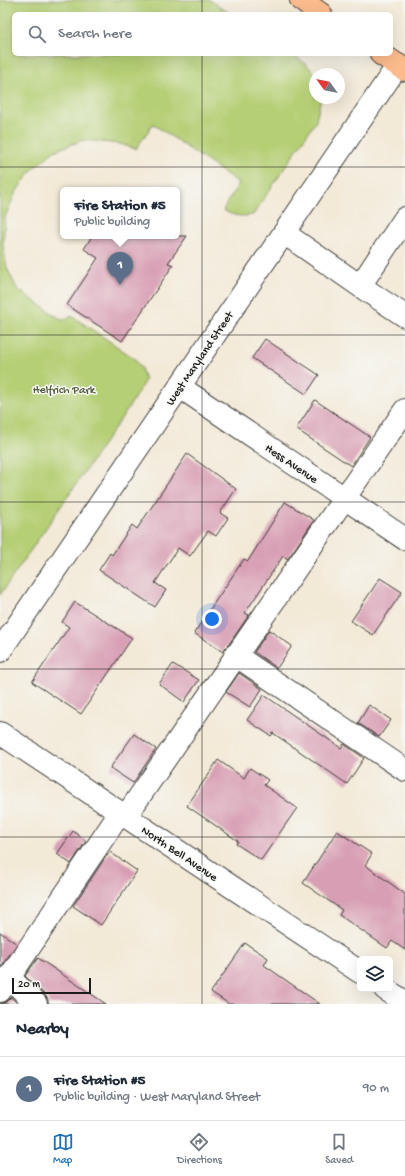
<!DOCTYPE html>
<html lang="en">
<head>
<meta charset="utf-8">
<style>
  :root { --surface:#fff; --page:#f6f6f7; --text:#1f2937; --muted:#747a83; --line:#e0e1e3; --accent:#1f6fb2 }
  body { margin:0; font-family:"Gochi Hand",sans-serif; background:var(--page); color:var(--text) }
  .controls { position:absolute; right:12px; bottom:12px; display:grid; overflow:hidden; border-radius:6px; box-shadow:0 4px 16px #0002 }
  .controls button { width:36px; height:36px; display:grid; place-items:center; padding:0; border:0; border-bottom:1px solid var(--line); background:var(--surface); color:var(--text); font:20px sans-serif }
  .compass { position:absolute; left:309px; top:68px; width:36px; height:36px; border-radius:50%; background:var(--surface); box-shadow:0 4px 16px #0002; rotate:303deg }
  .scale { position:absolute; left:12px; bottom:10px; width:79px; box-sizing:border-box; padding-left:4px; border:2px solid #1c1c1c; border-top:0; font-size:11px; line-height:14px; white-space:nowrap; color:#1c1c1c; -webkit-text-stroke:3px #f6f6f2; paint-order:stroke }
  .you { position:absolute; left:212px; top:619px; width:14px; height:14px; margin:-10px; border:3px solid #fff; border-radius:50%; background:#1a73e8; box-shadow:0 0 0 6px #1a73e833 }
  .badge { display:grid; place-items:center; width:26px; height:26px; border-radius:50%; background:var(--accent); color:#fff; font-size:13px; font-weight:700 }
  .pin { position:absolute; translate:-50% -33px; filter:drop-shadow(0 1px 2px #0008) }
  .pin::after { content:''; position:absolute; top:21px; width:14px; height:12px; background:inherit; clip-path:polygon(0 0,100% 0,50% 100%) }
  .popup { position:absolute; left:60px; top:187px; width:120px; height:52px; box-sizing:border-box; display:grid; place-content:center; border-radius:6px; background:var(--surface); filter:drop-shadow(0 1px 3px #0005); font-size:13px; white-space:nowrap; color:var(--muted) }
  .popup b { font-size:15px; color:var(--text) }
  .popup::after { content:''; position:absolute; left:50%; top:100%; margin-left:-8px; border:8px solid transparent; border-top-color:var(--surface) }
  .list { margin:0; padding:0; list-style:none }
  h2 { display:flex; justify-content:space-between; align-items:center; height:52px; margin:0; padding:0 16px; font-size:17px }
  h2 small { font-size:13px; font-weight:400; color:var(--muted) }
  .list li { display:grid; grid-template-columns:26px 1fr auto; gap:12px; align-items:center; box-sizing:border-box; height:64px; padding:0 16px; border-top:1px solid var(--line) }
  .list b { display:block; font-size:15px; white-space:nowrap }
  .list p { margin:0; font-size:13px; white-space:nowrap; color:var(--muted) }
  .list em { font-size:13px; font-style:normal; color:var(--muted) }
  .icon { flex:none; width:22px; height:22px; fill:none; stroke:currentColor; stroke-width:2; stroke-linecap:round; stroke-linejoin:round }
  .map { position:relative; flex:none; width:405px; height:1004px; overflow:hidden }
  .search { position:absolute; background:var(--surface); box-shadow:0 4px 16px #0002; left:12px; right:12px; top:12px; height:44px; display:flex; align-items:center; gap:10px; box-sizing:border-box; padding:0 14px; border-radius:6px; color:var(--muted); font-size:15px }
  .sheet { height:116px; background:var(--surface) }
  nav { display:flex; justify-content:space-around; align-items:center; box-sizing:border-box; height:56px; border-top:1px solid var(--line); background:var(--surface); font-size:11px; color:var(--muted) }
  nav a { display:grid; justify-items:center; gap:2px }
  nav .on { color:var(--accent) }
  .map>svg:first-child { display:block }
  .green { fill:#b5cf74; stroke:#687648 }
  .building { fill:#d89fb4 }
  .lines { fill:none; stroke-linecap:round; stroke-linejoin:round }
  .minor-casing { stroke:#3c3b38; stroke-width:24 }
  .major-casing { stroke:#3c3b38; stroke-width:24 }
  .minor { stroke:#fff; stroke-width:22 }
  .major { stroke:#fbbb8d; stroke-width:22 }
  .grid { fill:none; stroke:#1c1c1c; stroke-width:1; stroke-opacity:0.55 }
  .labels { text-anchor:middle; stroke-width:3; stroke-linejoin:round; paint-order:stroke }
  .street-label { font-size:12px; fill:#1c1c1c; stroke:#f6f6f2 }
  .park-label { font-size:12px; fill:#525b3b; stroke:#f6f6f2 }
</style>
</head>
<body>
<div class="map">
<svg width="405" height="1004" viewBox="0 0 405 1004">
  <rect width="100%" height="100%" fill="#f6f6f2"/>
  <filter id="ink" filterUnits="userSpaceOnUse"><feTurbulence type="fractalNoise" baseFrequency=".025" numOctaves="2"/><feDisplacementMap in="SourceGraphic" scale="8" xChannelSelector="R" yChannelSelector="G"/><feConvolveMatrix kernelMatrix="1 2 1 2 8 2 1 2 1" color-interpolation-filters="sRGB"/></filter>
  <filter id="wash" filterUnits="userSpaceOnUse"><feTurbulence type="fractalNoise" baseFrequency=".012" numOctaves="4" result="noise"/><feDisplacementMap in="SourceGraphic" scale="16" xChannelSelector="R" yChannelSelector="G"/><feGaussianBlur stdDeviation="0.9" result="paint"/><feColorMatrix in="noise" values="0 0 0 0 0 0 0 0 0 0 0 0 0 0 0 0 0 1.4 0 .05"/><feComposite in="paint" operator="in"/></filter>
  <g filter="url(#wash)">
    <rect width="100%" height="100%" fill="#f3e9d7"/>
    <path class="green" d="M 0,0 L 210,0 L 231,14 L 14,14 L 14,54 L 291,54 C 301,60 309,65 315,75 L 315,98 L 321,98 L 316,121 L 253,215 C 242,217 232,216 223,210 L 239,183 L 153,124 L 136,149 L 120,144 L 83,140 L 54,151 L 32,170 L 16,192 L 5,217 L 3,244 L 7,268 L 17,289 L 62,320 L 72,316 L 134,358 L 141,368 L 145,380 L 129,407 L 0,595 Z"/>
    <g id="blocks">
      <path class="building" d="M 92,236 L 187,236 L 168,263 L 173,265 L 122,341 L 67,305 L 98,258 L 84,249 Z
        M 265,339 L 319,375 L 306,394 L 252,358 Z
        M 315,400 L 370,437 L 351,466 L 296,429 Z
        M 187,454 L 236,489 L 220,513 L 228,518 L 216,536 L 208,531 L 190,556 L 178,548 L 155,583 L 166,590 L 155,607 L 99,570 L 110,553 L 112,555 L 132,525 L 137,529 Z
        M 285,502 L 314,520 L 288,559 L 283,556 L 245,613 L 249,615 L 229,644 L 225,648 L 223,652 L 194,633 L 244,559 L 248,561 Z
        M 380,578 L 402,592 L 373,635 L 351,621 Z
        M 75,602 L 132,638 L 81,714 L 32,682 L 69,627 L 62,622 Z
        M 269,630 L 292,646 L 277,668 L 254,652 Z
        M 173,664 L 199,680 L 184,702 L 159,684 Z
        M 239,673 L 262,689 L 250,707 L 226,692 Z
        M 264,695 L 341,748 L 344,744 L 364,758 L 347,784 L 273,733 L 271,736 L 247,720 Z
        M 369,705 L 391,720 L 379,737 L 358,723 Z
        M 134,734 L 156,749 L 133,783 L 110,768 Z
        M 218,760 L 244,778 L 250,768 L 268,780 L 264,785 L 297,808 L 261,860 L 236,844 L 238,841 L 187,806 Z
        M 73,831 L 86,841 L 71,864 L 57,854 Z
        M 337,831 L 372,854 L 365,865 L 405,894 L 405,950 L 392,941 L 387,948 L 339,915 L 342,910 L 303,883 Z
        M 110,852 L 137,871 L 101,925 L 73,906 L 107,855 L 107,856 Z
        M 0,932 L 17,944 L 0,968 Z
        M 245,943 L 268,958 L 264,965 L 320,1004 L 229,1004 L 211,992 Z
        M 38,958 L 106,1004 L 48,1004 L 48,1000 L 45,995 L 25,976 Z
        M 11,997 L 18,1004 L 0,1004 L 6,1002 Z"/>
    </g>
  </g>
  <g filter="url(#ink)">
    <use href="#blocks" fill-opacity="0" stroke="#3c3b38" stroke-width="1"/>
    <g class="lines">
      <defs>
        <path id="minor" d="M 284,233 L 360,286 L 405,218
          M 360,286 L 405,316
          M 180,387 L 405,539
          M 0,651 L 398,65
          M 235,655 L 405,770
          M 0,733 L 360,972
          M 126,816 L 405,410
          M 9,977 L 36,1004
          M 385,989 L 405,1002
          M 0,991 L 120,813"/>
        <path id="major" d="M 301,0 L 321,14
          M 381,54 L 405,70"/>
      </defs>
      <use href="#minor" class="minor-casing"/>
      <use href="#major" class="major-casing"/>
      <use href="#minor" class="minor"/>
      <use href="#major" class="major"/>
    </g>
  </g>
  <path class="grid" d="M 202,0 L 202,14M 202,54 L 202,1004M 0,167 L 405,167M 0,335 L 405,335M 0,502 L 405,502M 0,669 L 405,669M 0,837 L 405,837"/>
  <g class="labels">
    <g class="street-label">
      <text transform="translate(199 358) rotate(-56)" y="4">West Maryland Street</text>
      <text transform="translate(292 463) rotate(34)" y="4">Hess Avenue</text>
      <text transform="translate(180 853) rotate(34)" y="4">North Bell Avenue</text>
    </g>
    <g class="park-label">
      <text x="64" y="393">Helfrich Park</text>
    </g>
  </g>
</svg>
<div class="controls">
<button><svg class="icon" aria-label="layers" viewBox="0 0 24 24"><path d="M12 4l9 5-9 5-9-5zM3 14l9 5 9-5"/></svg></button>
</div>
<svg class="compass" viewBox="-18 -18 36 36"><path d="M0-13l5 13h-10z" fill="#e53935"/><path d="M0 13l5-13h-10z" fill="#747a83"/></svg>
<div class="scale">20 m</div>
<div class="you"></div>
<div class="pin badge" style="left:120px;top:285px;background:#5c6f8a">1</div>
<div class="popup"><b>Fire Station #5</b>Public building</div>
<div class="search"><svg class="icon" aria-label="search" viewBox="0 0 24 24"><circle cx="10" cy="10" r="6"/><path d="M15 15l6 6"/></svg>Search here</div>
</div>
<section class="sheet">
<h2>Nearby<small></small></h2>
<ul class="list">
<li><span class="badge" style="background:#5c6f8a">1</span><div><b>Fire Station #5</b><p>Public building · West Maryland Street</p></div><em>90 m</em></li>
</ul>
</section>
<nav>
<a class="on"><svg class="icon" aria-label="map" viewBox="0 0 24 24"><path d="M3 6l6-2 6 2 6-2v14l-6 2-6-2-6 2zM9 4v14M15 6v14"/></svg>Map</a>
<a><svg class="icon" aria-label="directions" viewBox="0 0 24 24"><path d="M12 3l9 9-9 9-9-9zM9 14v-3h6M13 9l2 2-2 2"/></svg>Directions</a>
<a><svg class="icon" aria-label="saved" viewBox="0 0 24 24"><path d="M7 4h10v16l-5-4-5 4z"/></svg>Saved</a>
</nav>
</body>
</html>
